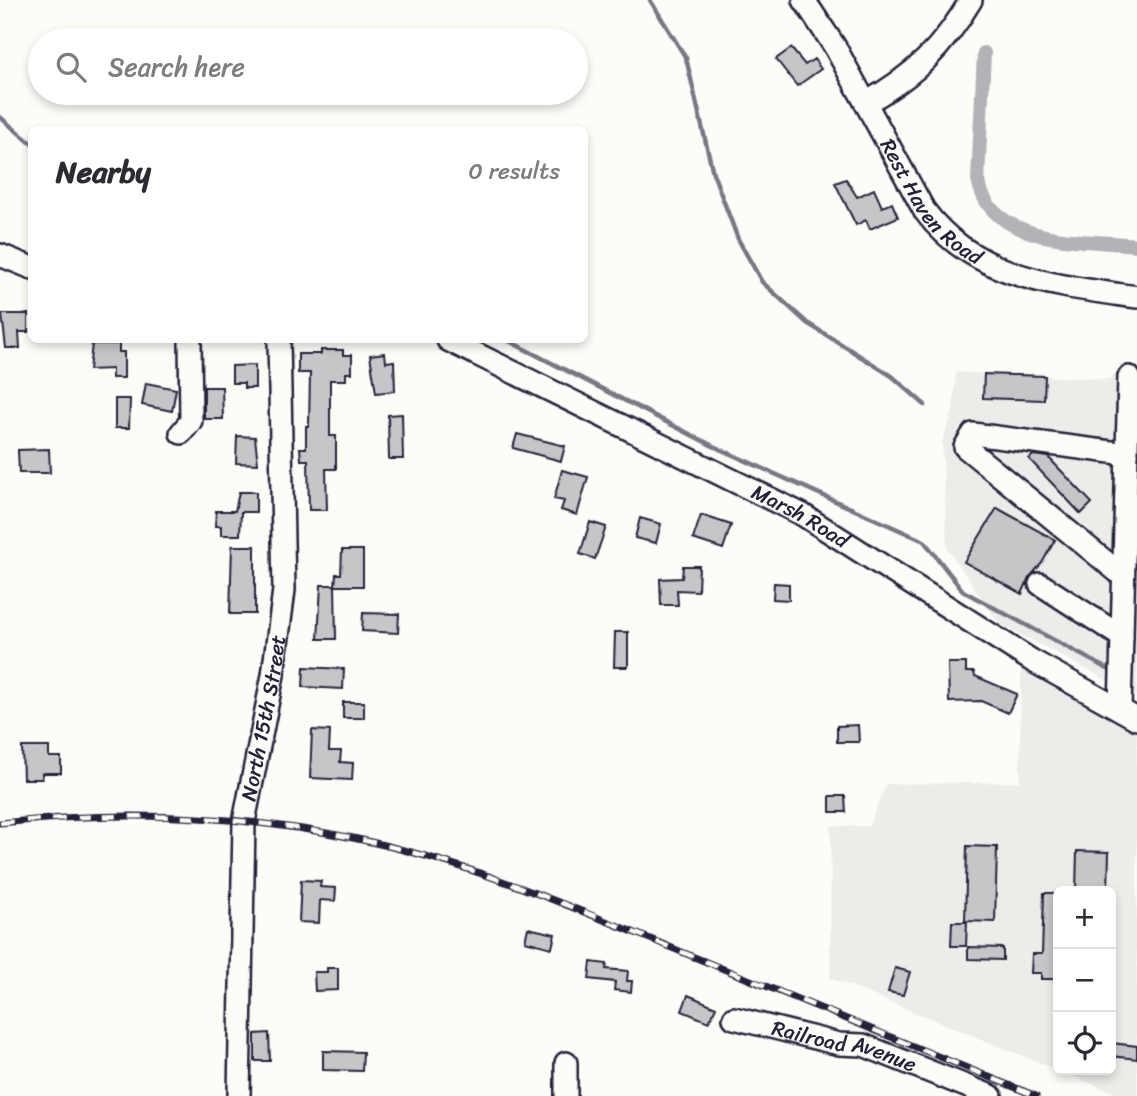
<!DOCTYPE html>
<html lang="en">
<head>
<meta charset="utf-8">
<style>
  :root { --surface:#fff; --page:#f7f7f7; --text:#2b2b33; --muted:#7c7c81; --line:#e1e1e2 }
  body { margin:0; font-family:Sriracha,sans-serif; background:var(--page); color:var(--text) }
  .controls { position:absolute; right:21px; bottom:21px; display:grid; overflow:hidden; border-radius:10px; box-shadow:0 4px 10px #0003 }
  .controls button { width:63px; height:63px; display:grid; place-items:center; padding:0; border:0; border-bottom:2px solid var(--line); background:var(--surface); color:var(--text); font:35px sans-serif }
  .list { margin:0; padding:0; list-style:none }
  h2 { display:flex; justify-content:space-between; align-items:center; height:91px; margin:0; padding:0 28px; font-size:30px }
  h2 small { font-size:23px; font-weight:400; color:var(--muted) }
  .icon { flex:none; width:38px; height:38px; fill:none; stroke:currentColor; stroke-width:2; stroke-linecap:round; stroke-linejoin:round }
  .map { position:relative; flex:none; width:1137px; height:1096px; overflow:hidden }
  .search { position:absolute; background:var(--surface); box-shadow:0 4px 10px #0003; left:28px; top:28px; width:560px; height:77px; display:flex; align-items:center; gap:18px; box-sizing:border-box; padding:0 24px; border-radius:38px; color:var(--muted); font-size:26px }
  .panel { position:absolute; background:var(--surface); box-shadow:0 4px 10px #0003; left:28px; top:126px; width:560px; height:217px; border-radius:10px }
  .map>svg:first-child { display:block }
  .built { fill:#ecece9; fill-rule:evenodd }
  .lines { fill:none; stroke-linecap:round; stroke-linejoin:round }
  .stream { stroke:#787885; stroke-width:4.5 }
  .canal { stroke:#b2b2b7; stroke-width:14 }
  .building { fill:#c6c6c8; stroke:#22223b; stroke-width:2 }
  .minor-casing { stroke:#22223b; stroke-width:26 }
  .minor { stroke:#fdfcf7; stroke-width:21 }
  .rail-casing { stroke:#22223b; stroke-width:7 }
  .rail { stroke:#fdfcf7; stroke-width:4.5; stroke-dasharray:13; stroke-linecap:butt }
  .labels { text-anchor:middle; stroke-width:6; stroke-linejoin:round; paint-order:stroke }
  .street-label { font-size:21px; fill:#22223b; stroke:#fdfcf7 }
</style>
</head>
<body>
<div class="map">
<svg width="1137" height="1096" viewBox="0 0 1137 1096">
  <rect width="100%" height="100%" fill="#fdfcf7"/>
  <filter id="ink" filterUnits="userSpaceOnUse"><feTurbulence type="fractalNoise" baseFrequency=".0143" numOctaves="2"/><feDisplacementMap in="SourceGraphic" scale="14" xChannelSelector="R" yChannelSelector="G"/><feConvolveMatrix kernelMatrix="1 2 1 2 8 2 1 2 1" color-interpolation-filters="sRGB"/></filter>
  <g filter="url(#ink)">
    <path class="built" d="M 1137,368 L 1137,696 L 999,623 L 947,548 L 942,442 L 953,412 L 956,372 L 1109,379 L 1120,369 Z
      M 1021,666 L 1137,731 L 1137,1096 L 1122,1096 L 830,978 L 831,826 L 869,826 L 886,784 L 1020,782 ZM 1058,891 L 1111,891 L 1111,1070 L 1058,1070 Z"/>
    <g class="lines">
      <path class="stream" d="M 650,0 L 686,58 L 713,173 L 738,239 L 762,282 L 807,323 L 892,376 L 925,405
        M 0,117 L 32,144
        M 507,340 L 713,446 L 924,541 L 963,591 L 1115,673"/>
      <path class="canal" d="M 984,53 L 978,180 C 991,247 1084,239 1137,245"/>
    </g>
    <path class="building" d="M 791,48 L 805,65 L 814,59 L 821,69 L 797,86 L 776,59 Z
      M 846,179 L 857,197 L 874,189 L 882,207 L 892,203 L 898,217 L 870,229 L 866,220 L 856,225 L 835,183 Z
      M 2,314 L 28,314 L 28,332 L 19,332 L 20,348 L 6,348 Z
      M 92,344 L 119,344 L 119,352 L 124,352 L 124,378 L 112,378 L 112,369 L 89,370 Z
      M 321,350 L 343,350 L 343,355 L 352,355 L 352,373 L 346,373 L 346,380 L 330,380 L 330,436 L 336,436 L 336,469 L 326,469 L 327,510 L 309,510 L 308,460 L 301,460 L 300,448 L 306,448 L 306,426 L 309,426 L 310,373 L 298,373 L 298,354 L 321,354 Z
      M 385,353 L 386,362 L 394,361 L 395,391 L 376,393 L 370,355 Z
      M 255,365 L 255,388 L 244,388 L 244,383 L 232,383 L 232,366 Z
      M 984,374 L 1045,376 L 1044,400 L 983,398 Z
      M 146,383 L 176,389 L 172,411 L 142,405 Z
      M 204,387 L 222,387 L 223,419 L 204,419 Z
      M 115,399 L 130,399 L 129,428 L 115,428 Z
      M 402,414 L 403,459 L 389,459 L 388,415 Z
      M 517,434 L 565,446 L 561,461 L 513,448 Z
      M 237,436 L 255,437 L 258,464 L 236,463 Z
      M 49,449 L 50,473 L 19,473 L 18,450 Z
      M 1033,455 L 1048,457 L 1092,503 L 1081,514 L 1029,459 Z
      M 562,470 L 588,477 L 577,515 L 561,510 L 564,501 L 554,499 Z
      M 239,492 L 256,492 L 256,512 L 241,512 L 240,535 L 221,535 L 221,526 L 215,526 L 216,511 L 235,511 Z
      M 997,508 L 1055,540 L 1042,563 L 1029,578 L 1022,594 L 964,562 Z
      M 701,515 L 731,525 L 723,549 L 693,539 Z
      M 640,518 L 661,524 L 656,543 L 635,538 Z
      M 590,522 L 606,527 L 595,559 L 580,554 Z
      M 232,546 L 255,546 L 255,614 L 230,614 Z
      M 342,550 L 363,550 L 363,586 L 335,586 L 336,574 L 341,574 Z
      M 683,566 L 699,566 L 698,591 L 677,590 L 678,605 L 661,605 L 660,579 L 682,578 Z
      M 774,583 L 789,584 L 789,600 L 773,599 Z
      M 321,585 L 335,585 L 336,639 L 318,639 Z
      M 363,613 L 399,614 L 398,633 L 362,631 Z
      M 615,632 L 628,632 L 628,667 L 614,667 Z
      M 948,663 L 966,663 L 966,672 L 974,672 L 975,676 L 1017,694 L 1008,713 L 981,701 L 949,702 Z
      M 304,667 L 344,669 L 343,689 L 303,687 Z
      M 343,702 L 364,702 L 364,718 L 343,718 Z
      M 858,725 L 859,742 L 837,742 L 837,726 Z
      M 312,730 L 330,731 L 329,751 L 341,751 L 340,762 L 353,763 L 352,780 L 310,778 Z
      M 22,747 L 49,747 L 49,757 L 61,757 L 61,773 L 42,773 L 42,779 L 23,779 Z
      M 830,796 L 845,796 L 846,812 L 830,812 Z
      M 967,846 L 997,847 L 995,922 L 965,921 Z
      M 1077,851 L 1109,852 L 1108,891 L 1076,891 Z
      M 301,880 L 321,881 L 320,887 L 336,888 L 335,901 L 320,900 L 319,923 L 299,922 Z
      M 1044,893 L 1058,893 L 1058,979 L 1041,979 L 1041,973 L 1031,973 L 1032,954 L 1042,954 Z
      M 952,922 L 967,922 L 966,946 L 951,946 Z
      M 528,928 L 555,934 L 552,948 L 525,941 Z
      M 968,947 L 1003,948 L 1003,960 L 968,959 Z
      M 591,962 L 607,964 L 606,969 L 628,971 L 627,981 L 632,981 L 631,992 L 614,990 L 615,982 L 589,979 Z
      M 327,968 L 338,968 L 338,990 L 315,991 L 314,972 L 327,972 Z
      M 895,968 L 910,972 L 903,995 L 888,992 Z
      M 688,995 L 716,1007 L 709,1022 L 682,1011 Z
      M 269,1033 L 270,1061 L 255,1061 L 255,1034 Z
      M 1111,1043 L 1137,1046 L 1137,1059 L 1111,1056 Z
      M 323,1051 L 363,1052 L 362,1071 L 323,1070 Z"/>
    <g class="lines">
      <defs>
        <g id="minor">
          <path id="s1" d="M 804,0 L 835,47 L 924,210 C 974,279 1059,286 1137,297"/>
          <path d="M 866,103 C 916,74 941,50 971,0"/>
          <path d="M 0,255 L 32,268"/>
          <path id="s2" d="M 448,340 L 803,515 L 1031,660 L 1137,719"/>
          <path d="M 181,433 L 191,421 L 190,340"/>
          <path d="M 1123,576 L 965,447 L 973,434 L 1127,454"/>
          <path d="M 1040,584 L 1122,637"/>
          <path d="M 1120,709 L 1129,377"/>
          <path id="s3" d="M 734,1018 L 839,1044 L 863,1045 L 991,1096"/>
          <path d="M 566,1063 L 566,1096"/>
          <path id="s4" d="M 239,1096 L 244,822 L 273,675 L 284,590 L 279,340"/>
        </g>
      </defs>
      <use href="#minor" class="minor-casing"/>
      <use href="#minor" class="minor"/>
      <defs>
        <path id="rail" d="M 0,823 C 117,811 237,814 353,838 C 464,861 568,905 672,948 C 794,997 915,1047 1036,1096"/>
      </defs>
      <use href="#rail" class="rail-casing"/>
      <use href="#rail" class="rail"/>
    </g>
  </g>
  <g class="labels">
    <g class="street-label">
      <text dy="7" stroke="none"><textPath href="#s1" startOffset="240">Rest Haven Road</textPath></text>
      <text dy="7" stroke="none"><textPath href="#s2" startOffset="394">Marsh Road</textPath></text>
      <text dy="7" stroke="none"><textPath href="#s4" startOffset="380">North 15th Street</textPath></text>
      <text dy="7" stroke="none"><textPath href="#s3" startOffset="114">Railroad Avenue</textPath></text>
    </g>
  </g>
</svg>
<div class="controls">
<button>+</button>
<button>−</button>
<button><svg class="icon" aria-label="locate" viewBox="0 0 24 24"><circle cx="12" cy="12" r="6"/><path d="M12 2v4M12 18v4M2 12h4M18 12h4"/></svg></button>
</div>
<div class="search"><svg class="icon" aria-label="search" viewBox="0 0 24 24"><circle cx="10" cy="10" r="6"/><path d="M15 15l6 6"/></svg>Search here</div>
<section class="panel">
<h2>Nearby<small>0 results</small></h2>
<ul class="list">
</ul>
</section>
</div>
</body>
</html>
